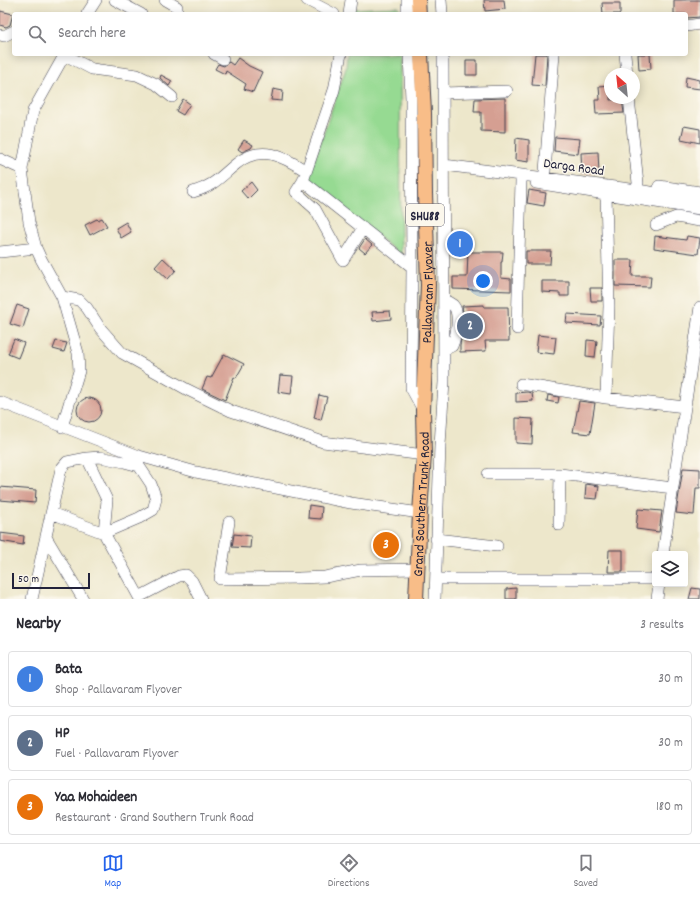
<!DOCTYPE html>
<html lang="en">
<head>
<meta charset="utf-8">
<style>
  :root { --surface:#fff; --page:#f7f7f7; --text:#2b2b33; --muted:#7c7c81; --line:#e1e1e2; --accent:#2563eb }
  body { margin:0; font-family:Dekko,sans-serif; background:var(--page); color:var(--text) }
  .controls { position:absolute; right:12px; bottom:12px; display:grid; overflow:hidden; border-radius:4px; box-shadow:0 2px 10px #0003 }
  .controls button { width:36px; height:36px; display:grid; place-items:center; padding:0; border:0; border-bottom:1px solid var(--line); background:var(--surface); color:var(--text); font:20px sans-serif }
  .compass { position:absolute; left:604px; top:68px; width:36px; height:36px; border-radius:50%; background:var(--surface); box-shadow:0 2px 10px #0003; rotate:333deg }
  .scale { position:absolute; left:12px; bottom:10px; width:78px; box-sizing:border-box; padding-left:4px; border:2px solid #22223b; border-top:0; font-size:11px; line-height:14px; white-space:nowrap; color:#22223b; -webkit-text-stroke:3px #fbf7ec; paint-order:stroke }
  .you { position:absolute; left:483px; top:281px; width:14px; height:14px; margin:-10px; border:3px solid #fff; border-radius:50%; background:#1a73e8; box-shadow:0 0 0 6px #1a73e833 }
  .badge { display:grid; place-items:center; width:26px; height:26px; border-radius:50%; background:var(--accent); color:#fff; font-size:13px; font-weight:700 }
  .pin { position:absolute; translate:-50% -50%; border:2px solid #fff; box-shadow:0 1px 4px #0006 }
  .list { margin:0; padding:0; list-style:none }
  h2 { display:flex; justify-content:space-between; align-items:center; height:52px; margin:0; padding:0 16px; font-size:17px }
  h2 small { font-size:13px; font-weight:400; color:var(--muted) }
  .list li { display:grid; grid-template-columns:26px 1fr auto; gap:12px; align-items:center; box-sizing:border-box; height:56px; margin:0 8px 8px; padding:0 8px; border:1px solid var(--line); border-radius:4px }
  .list b { display:block; font-size:15px; white-space:nowrap }
  .list p { margin:0; font-size:13px; white-space:nowrap; color:var(--muted) }
  .list em { font-size:13px; font-style:normal; color:var(--muted) }
  .icon { flex:none; width:22px; height:22px; fill:none; stroke:currentColor; stroke-width:2; stroke-linecap:round; stroke-linejoin:round }
  .map { position:relative; flex:none; width:700px; height:599px; overflow:hidden }
  .search { position:absolute; background:var(--surface); box-shadow:0 2px 10px #0003; left:12px; right:12px; top:12px; height:44px; display:flex; align-items:center; gap:10px; box-sizing:border-box; padding:0 14px; border-radius:4px; color:var(--muted); font-size:15px }
  .sheet { height:244px; background:var(--surface) }
  nav { display:flex; justify-content:space-around; align-items:center; box-sizing:border-box; height:56px; border-top:1px solid var(--line); background:var(--surface); font-size:11px; color:var(--muted) }
  nav a { display:grid; justify-items:center; gap:2px }
  nav .on { color:var(--accent) }
  .map>svg:first-child { display:block }
  .green { fill:#96da92; stroke:#5c7e66 }
  .building { fill:#d59f92 }
  .lines { fill:none; stroke-linecap:round; stroke-linejoin:round }
  .minor-casing { stroke:#404051; stroke-width:12 }
  .major-casing { stroke:#404051; stroke-width:16 }
  .minor { stroke:#fff; stroke-width:11 }
  .major { stroke:#f8bd88; stroke-width:14 }
  .labels { text-anchor:middle; stroke-width:3; stroke-linejoin:round; paint-order:stroke }
  .shield { fill:#fbf7ec; stroke:#636270; stroke-width:1 }
  .shield-label { font-size:13px; font-weight:bold; fill:#22223b }
  .street-label { font-size:14px; fill:#22223b; stroke:#fbf7ec }
</style>
</head>
<body>
<div class="map">
<svg width="700" height="599" viewBox="0 0 700 599">
  <rect width="100%" height="100%" fill="#fbf7ec"/>
  <filter id="ink" filterUnits="userSpaceOnUse"><feTurbulence type="fractalNoise" baseFrequency=".025" numOctaves="2"/><feDisplacementMap in="SourceGraphic" scale="8" xChannelSelector="R" yChannelSelector="G"/><feConvolveMatrix kernelMatrix="1 2 1 2 8 2 1 2 1" color-interpolation-filters="sRGB"/></filter>
  <filter id="wash" filterUnits="userSpaceOnUse"><feTurbulence type="fractalNoise" baseFrequency=".012" numOctaves="4" result="noise"/><feDisplacementMap in="SourceGraphic" scale="16" xChannelSelector="R" yChannelSelector="G"/><feGaussianBlur stdDeviation="0.9" result="paint"/><feColorMatrix in="noise" values="0 0 0 0 0 0 0 0 0 0 0 0 0 0 0 0 0 1.4 0 .05"/><feComposite in="paint" operator="in"/></filter>
  <g filter="url(#wash)">
    <rect width="100%" height="100%" fill="#ede7cb"/>
    <path class="green" d="M 399,7 L 399,14 L 353,14 L 354,9 Z
      M 347,54 L 400,54 L 401,255 L 307,181 L 346,68 Z"/>
    <g id="blocks">
      <path class="building" d="M 484,0 L 504,0 L 505,9 L 485,11 Z
        M 674,0 L 700,0 L 700,17 L 686,18 L 686,14 L 674,14 Z
        M 602,3 L 620,3 L 620,14 L 603,14 Z
        M 0,11 L 13,14 L 10,25 L 6,27 L 0,25 Z
        M 535,54 L 547,54 L 545,86 L 532,85 Z
        M 638,54 L 650,54 L 651,69 L 639,70 Z
        M 238,58 L 249,66 L 262,72 L 253,92 L 244,89 L 246,84 L 226,71 L 225,74 L 215,69 L 218,64 L 224,66 L 229,62 L 233,65 Z
        M 466,60 L 477,60 L 477,75 L 466,75 Z
        M 161,75 L 172,81 L 169,86 L 160,78 Z
        M 686,77 L 700,80 L 700,89 L 685,87 Z
        M 610,85 L 610,100 L 622,99 L 624,113 L 596,114 L 595,100 L 600,100 L 599,86 Z
        M 273,89 L 283,91 L 282,101 L 271,100 Z
        M 505,98 L 505,132 L 481,131 L 481,112 L 474,112 L 475,99 Z
        M 183,99 L 190,104 L 183,115 L 176,111 Z
        M 684,126 L 700,129 L 700,143 L 681,139 Z
        M 555,137 L 580,139 L 578,154 L 554,151 Z
        M 516,138 L 529,140 L 529,162 L 515,160 Z
        M 244,140 L 253,145 L 251,148 L 242,152 L 238,149 Z
        M 598,152 L 599,173 L 582,174 L 581,153 Z
        M 251,182 L 257,190 L 248,199 L 241,191 Z
        M 529,190 L 546,193 L 544,206 L 527,203 Z
        M 102,218 L 107,226 L 90,235 L 85,225 L 97,219 L 98,220 Z
        M 126,222 L 131,232 L 121,238 L 116,228 Z
        M 655,236 L 686,240 L 687,236 L 700,238 L 698,254 L 654,248 Z
        M 365,239 L 372,245 L 365,253 L 359,248 Z
        M 526,251 L 551,251 L 550,264 L 526,264 Z
        M 468,252 L 503,252 L 502,262 L 501,262 L 501,278 L 511,279 L 511,291 L 453,289 L 453,277 L 467,277 Z
        M 163,258 L 176,270 L 168,279 L 155,267 Z
        M 615,260 L 633,260 L 632,276 L 651,276 L 650,287 L 615,286 Z
        M 542,281 L 569,281 L 569,296 L 560,296 L 560,293 L 542,292 Z
        M 590,288 L 602,288 L 602,301 L 591,301 Z
        M 17,305 L 29,309 L 23,328 L 10,324 Z
        M 484,305 L 484,307 L 508,307 L 509,341 L 485,341 L 486,351 L 460,352 L 460,345 L 464,320 L 462,306 Z
        M 390,311 L 391,319 L 373,321 L 372,312 Z
        M 567,314 L 601,316 L 600,325 L 566,323 Z
        M 538,335 L 556,337 L 554,354 L 536,352 Z
        M 14,339 L 24,343 L 18,358 L 8,354 Z
        M 587,340 L 597,341 L 595,357 L 586,356 Z
        M 56,341 L 67,343 L 64,352 L 53,349 Z
        M 224,354 L 244,364 L 236,378 L 234,377 L 225,400 L 202,389 L 207,377 L 211,378 Z
        M 280,375 L 293,376 L 291,394 L 278,392 Z
        M 527,392 L 532,393 L 533,401 L 516,402 L 516,393 Z
        M 319,395 L 327,397 L 321,420 L 314,418 Z
        M 548,395 L 559,397 L 558,403 L 547,401 Z
        M77 410a12 12 0 1 1 24 0a12 12 0 1 1-24 0Z
        M 579,401 L 595,403 L 590,434 L 573,432 Z
        M 516,418 L 533,419 L 532,444 L 516,443 Z
        M 683,468 L 700,469 L 700,488 L 696,488 L 694,515 L 676,513 Z
        M 586,484 L 599,486 L 597,499 L 585,498 Z
        M 0,487 L 36,490 L 35,503 L 0,500 Z
        M 309,505 L 322,507 L 321,519 L 308,518 Z
        M 638,509 L 662,511 L 659,532 L 636,529 Z
        M 0,533 L 24,536 L 23,545 L 0,541 Z
        M 234,534 L 251,536 L 250,548 L 232,547 Z
        M 609,550 L 623,550 L 623,572 L 608,572 Z
        M 516,588 L 516,599 L 506,599 L 506,589 Z
        M 692,588 L 700,589 L 700,599 L 689,599 Z"/>
    </g>
  </g>
  <g filter="url(#ink)">
    <use href="#blocks" fill-opacity="0" stroke="#404051" stroke-width="1"/>
    <g class="lines">
      <defs>
        <path id="minor" d="M 115,0 L 141,14
          M 165,0 L 177,7
          M 307,0 L 334,14
          M 407,0 L 407,14
          M 441,0 L 442,14
          M 87,14 L 96,0
          M 349,14 L 351,0
          M 686,26 L 700,24
          M 0,35 L 4,36 L 14,31
          M 214,54 L 223,59
          M 341,54 L 334,90 L 303,181 L 412,267
          M 409,54 L 411,99 L 412,267 L 411,388 L 423,410
          M 625,54 L 627,74
          M 65,55 L 92,69 L 137,75 L 156,84 L 172,97
          M 443,93 L 507,91
          M 629,98 L 638,183
          M 0,159 L 22,169
          M 444,165 L 638,190 L 700,201
          M 545,171 L 554,54
          M 303,181 L 296,192 L 315,209 L 343,260 L 363,228
          M 536,183 L 700,209
          M 659,186 L 700,192
          M 193,192 C 214,186 220,177 236,164 C 261,144 283,156 306,171
          M 656,225 L 676,217 L 700,221
          M 0,252 L 36,248
          M 62,297 L 79,300 L 87,308 L 100,328 L 122,353 L 188,390 L 231,411 L 323,442 L 424,455
          M 444,300 C 447,301 450,303 453,305 C 461,314 456,337 452,346 L 444,350
          M 517,329 L 521,181
          M 521,384 L 606,398 L 685,407
          M 606,398 L 609,306 L 606,195
          M 0,402 L 139,456 L 196,472 L 351,503 L 420,513
          M 62,427 L 79,371 L 78,353 L 62,297 L 41,259 L 36,248 L 29,222 L 22,169 L 33,111 L 65,54
          M 488,474 L 560,474
          M 51,513 L 104,533 L 107,500 L 87,458
          M 229,522 L 220,579 L 299,578 L 325,577 L 361,570 L 418,569
          M 559,525 L 560,474 L 673,488
          M 46,537 L 83,599
          M 436,539 L 497,546
          M 663,554 L 700,307
          M 436,579 L 655,579
          M 32,599 L 61,469 L 67,462 L 87,458 L 100,457 L 124,462 L 139,466 L 151,484 L 156,499 L 153,510 L 139,518 L 104,533 L 139,597 L 179,576 L 186,575 L 192,581 L 201,599
          M 435,599 L 440,445 L 444,382 L 443,54
          M 657,599 L 659,584"/>
        <g id="major">
          <path d="M 418,0 L 419,14"/>
          <path id="s1" d="M 416,599 L 420,513 L 424,455 L 423,410 L 428,285 L 425,193 L 424,113 L 421,54"/>
        </g>
      </defs>
      <use href="#minor" class="minor-casing"/>
      <use href="#major" class="major-casing"/>
      <use href="#minor" class="minor"/>
      <use href="#major" class="major"/>
    </g>
  </g>
  <g class="labels">
    <rect class="shield" x="406" y="204" width="38" height="22" rx="3"/>
    <g class="shield-label">
      <text x="425" y="220">SHU88</text>
    </g>
    <g class="street-label">
      <text transform="translate(574 166) rotate(8)" y="5">Darga Road</text>
      <text dy="5" stroke="none"><textPath href="#s1" startOffset="307">Pallavaram Flyover</textPath></text>
      <text dy="5" stroke="none"><textPath href="#s1" startOffset="95">Grand Southern Trunk Road</textPath></text>
    </g>
  </g>
</svg>
<div class="controls">
<button><svg class="icon" aria-label="layers" viewBox="0 0 24 24"><path d="M12 4l9 5-9 5-9-5zM3 14l9 5 9-5"/></svg></button>
</div>
<svg class="compass" viewBox="-18 -18 36 36"><path d="M0-13l5 13h-10z" fill="#e53935"/><path d="M0 13l5-13h-10z" fill="#7c7c81"/></svg>
<div class="scale">50 m</div>
<div class="you"></div>
<div class="pin badge" style="left:460px;top:244px;background:#3f7fe0">1</div>
<div class="pin badge" style="left:470px;top:326px;background:#5c6f8a">2</div>
<div class="pin badge" style="left:386px;top:545px;background:#e8710a">3</div>
<div class="search"><svg class="icon" aria-label="search" viewBox="0 0 24 24"><circle cx="10" cy="10" r="6"/><path d="M15 15l6 6"/></svg>Search here</div>
</div>
<section class="sheet">
<h2>Nearby<small>3 results</small></h2>
<ul class="list">
<li><span class="badge" style="background:#3f7fe0">1</span><div><b>Bata</b><p>Shop · Pallavaram Flyover</p></div><em>30 m</em></li>
<li><span class="badge" style="background:#5c6f8a">2</span><div><b>HP</b><p>Fuel · Pallavaram Flyover</p></div><em>30 m</em></li>
<li><span class="badge" style="background:#e8710a">3</span><div><b>Yaa Mohaideen</b><p>Restaurant · Grand Southern Trunk Road</p></div><em>180 m</em></li>
</ul>
</section>
<nav>
<a class="on"><svg class="icon" aria-label="map" viewBox="0 0 24 24"><path d="M3 6l6-2 6 2 6-2v14l-6 2-6-2-6 2zM9 4v14M15 6v14"/></svg>Map</a>
<a><svg class="icon" aria-label="directions" viewBox="0 0 24 24"><path d="M12 3l9 9-9 9-9-9zM9 14v-3h6M13 9l2 2-2 2"/></svg>Directions</a>
<a><svg class="icon" aria-label="saved" viewBox="0 0 24 24"><path d="M7 4h10v16l-5-4-5 4z"/></svg>Saved</a>
</nav>
</body>
</html>
